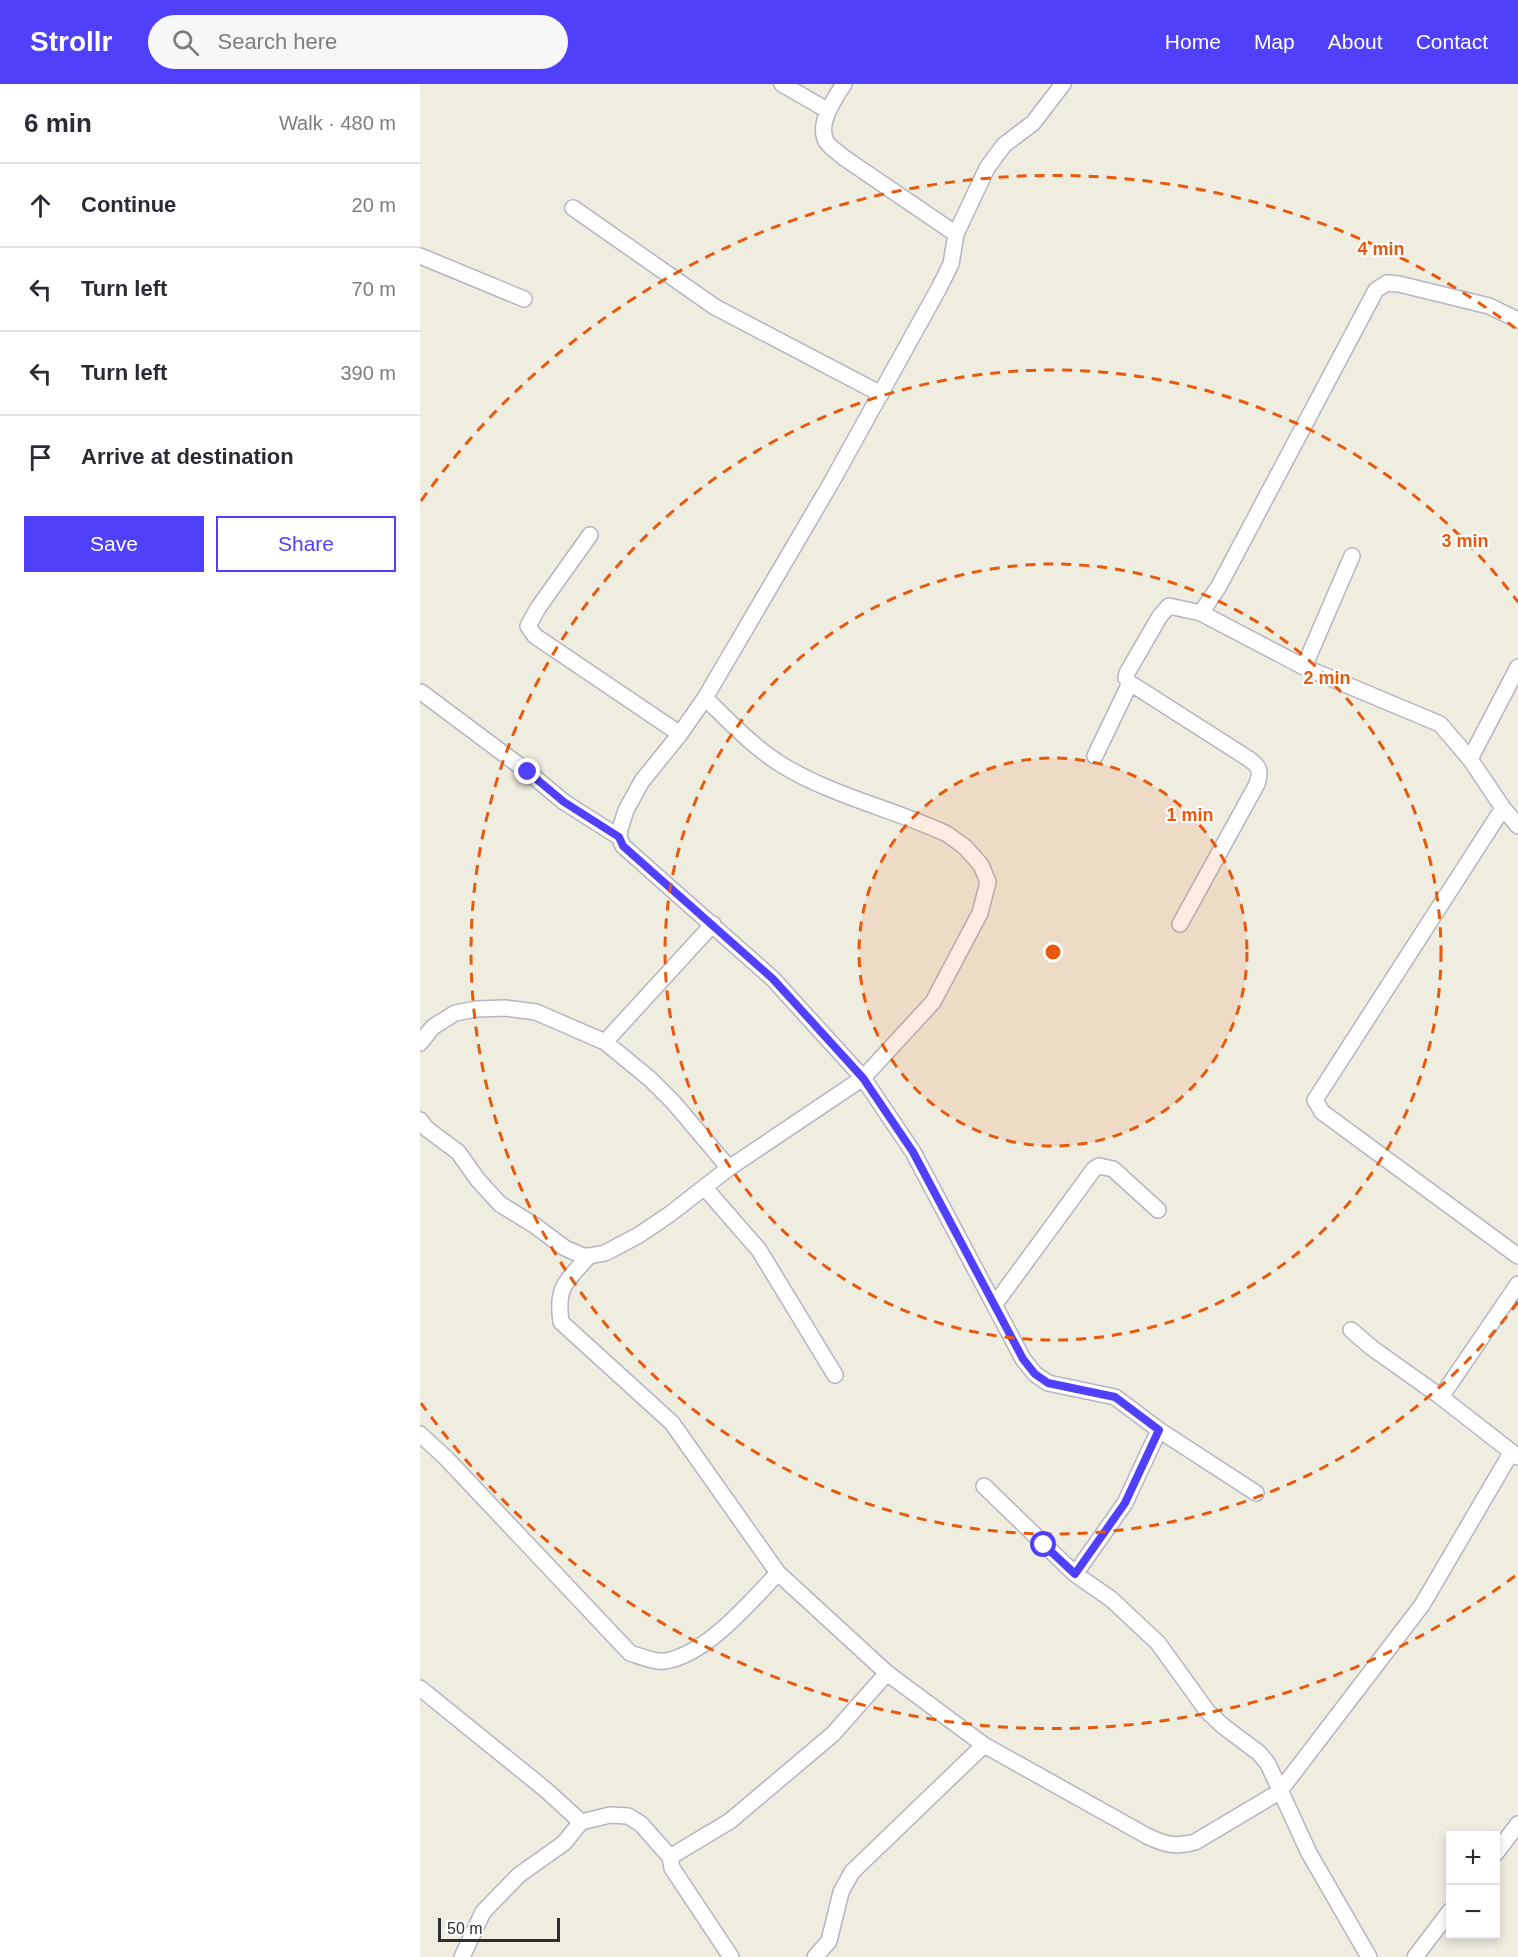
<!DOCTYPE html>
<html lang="en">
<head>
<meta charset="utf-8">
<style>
  :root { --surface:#fff; --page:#f7f7f7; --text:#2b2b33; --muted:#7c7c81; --line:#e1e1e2; --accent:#5040fc }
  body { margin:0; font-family:Arial,sans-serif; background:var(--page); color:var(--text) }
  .controls { position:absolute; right:18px; bottom:18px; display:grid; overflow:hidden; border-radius:0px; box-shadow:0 3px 9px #0003 }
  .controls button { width:54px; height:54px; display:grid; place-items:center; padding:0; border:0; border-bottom:2px solid var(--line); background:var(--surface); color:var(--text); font:30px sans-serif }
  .scale { position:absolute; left:18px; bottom:15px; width:122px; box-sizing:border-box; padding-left:6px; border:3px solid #2e2e2e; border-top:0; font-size:16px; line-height:21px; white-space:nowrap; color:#2e2e2e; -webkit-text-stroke:4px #fff; paint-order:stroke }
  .stop { position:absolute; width:18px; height:18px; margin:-14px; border:4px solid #5040fc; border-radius:50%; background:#fff }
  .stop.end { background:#5040fc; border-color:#fff; box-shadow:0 2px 6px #0008 }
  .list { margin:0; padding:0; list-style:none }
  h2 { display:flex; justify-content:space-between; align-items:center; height:78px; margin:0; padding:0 24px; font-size:26px }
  h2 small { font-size:20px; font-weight:400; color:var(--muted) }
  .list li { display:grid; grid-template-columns:39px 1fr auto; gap:18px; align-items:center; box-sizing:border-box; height:84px; padding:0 24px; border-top:2px solid var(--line) }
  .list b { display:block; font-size:22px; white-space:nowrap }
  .list em { font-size:20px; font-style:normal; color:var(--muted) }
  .actions { display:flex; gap:12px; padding:18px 24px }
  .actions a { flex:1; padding:14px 0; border:2px solid var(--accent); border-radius:0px; text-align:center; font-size:21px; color:var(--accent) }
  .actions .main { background:var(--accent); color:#fff }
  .icon { flex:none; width:33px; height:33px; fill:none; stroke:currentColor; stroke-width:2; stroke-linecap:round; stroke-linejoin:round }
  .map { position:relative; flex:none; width:1098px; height:1873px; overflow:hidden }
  header { display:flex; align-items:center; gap:36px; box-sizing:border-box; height:84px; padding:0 30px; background:var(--accent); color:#fff }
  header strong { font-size:28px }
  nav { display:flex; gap:33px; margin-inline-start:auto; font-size:21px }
  .search { width:420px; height:54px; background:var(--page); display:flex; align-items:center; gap:15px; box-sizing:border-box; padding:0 21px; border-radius:33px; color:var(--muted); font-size:22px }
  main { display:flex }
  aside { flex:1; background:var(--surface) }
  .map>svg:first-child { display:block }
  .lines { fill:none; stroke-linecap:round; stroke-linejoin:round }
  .street-casing { stroke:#b5b4c1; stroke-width:18 }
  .street { stroke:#fff; stroke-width:15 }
  .route { stroke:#5040fc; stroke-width:8 }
  .ring { fill:none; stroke:#e8590c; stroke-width:3; stroke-dasharray:10 8 }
  .centre { fill:#e8590c; stroke:#fff; stroke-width:3 }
  .ring-label { font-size:18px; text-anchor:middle; font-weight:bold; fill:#e8590c; stroke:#fff; stroke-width:4.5; stroke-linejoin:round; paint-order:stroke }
</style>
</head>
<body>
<header>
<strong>Strollr</strong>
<div class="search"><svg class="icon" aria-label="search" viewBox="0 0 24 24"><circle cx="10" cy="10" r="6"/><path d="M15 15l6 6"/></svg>Search here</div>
<nav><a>Home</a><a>Map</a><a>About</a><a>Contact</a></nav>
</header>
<main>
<aside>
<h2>6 min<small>Walk · 480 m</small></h2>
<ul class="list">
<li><svg class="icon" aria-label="ahead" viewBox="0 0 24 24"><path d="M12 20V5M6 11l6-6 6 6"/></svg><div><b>Continue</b></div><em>20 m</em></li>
<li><svg class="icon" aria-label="left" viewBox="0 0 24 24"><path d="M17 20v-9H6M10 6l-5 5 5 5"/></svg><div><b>Turn left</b></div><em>70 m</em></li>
<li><svg class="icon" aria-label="left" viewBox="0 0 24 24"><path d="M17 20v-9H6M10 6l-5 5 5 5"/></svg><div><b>Turn left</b></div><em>390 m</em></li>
<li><svg class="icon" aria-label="arrive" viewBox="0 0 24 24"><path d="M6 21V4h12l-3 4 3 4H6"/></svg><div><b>Arrive at destination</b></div></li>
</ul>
<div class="actions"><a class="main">Save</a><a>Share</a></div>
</aside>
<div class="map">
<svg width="1098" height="1873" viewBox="0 0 1098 1873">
  <rect width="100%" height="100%" fill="#efede0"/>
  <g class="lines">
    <defs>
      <path id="street" d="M 362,0 L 407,26
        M 424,0 C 415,14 397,39 406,57 C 409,63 418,68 423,73 L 536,150
        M 643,0 L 613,39 L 584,61 L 567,84 L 536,150 L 531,180 L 519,204 L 411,399 L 285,614 L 260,650 L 222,697 L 206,726 L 200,745 L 199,753 L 203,762 L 353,895 L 443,994 L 493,1068 L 603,1275 L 615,1290 L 628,1299 L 695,1313 L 739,1346 L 705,1419 L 655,1490 L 691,1515 L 738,1559 L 787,1627 L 803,1642 L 839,1669 L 848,1680 L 889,1769 L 949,1873
        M 153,124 L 295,223 L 461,310
        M 0,172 L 104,215
        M 170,451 L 118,524 L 108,542 L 115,552 L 260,650
        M 781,529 L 799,502 L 956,206 L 967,199 L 979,200 L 1069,222 L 1098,236
        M 884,583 L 932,472
        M 1,608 L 108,688 L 144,718 L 199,753
        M 675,672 L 710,599
        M 1050,675 L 1098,583
        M 1083,724 L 895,1016 L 902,1028 L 1098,1172
        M 760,840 L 837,700 C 841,687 840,683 829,675 L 710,599 L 706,594 L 707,589 L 740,532 L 749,522 L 781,529 L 884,583 L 1020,640 L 1050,675 L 1083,724 L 1098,742
        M 185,958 L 293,840
        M 0,959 L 13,943 L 35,929 L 57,925 L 85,924 L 116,928 L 185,958 L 230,995 L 254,1019 L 309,1084
        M 0,1036 L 7,1045 L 38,1068 L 58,1096 L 80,1120 L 114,1141 L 145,1164 L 163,1172 L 169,1172 L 185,1169 L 219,1151 L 250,1130 L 309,1084 L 443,994 L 513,918 L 560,829 L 568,798 L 561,781 L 545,763 L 527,750 C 473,725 413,712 362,681 C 333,663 309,637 285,614
        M 285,1104 L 339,1166 L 415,1291
        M 169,1172 C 146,1198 136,1202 141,1238 L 252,1339 L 358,1489 L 467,1589 L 564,1661 L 727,1752 C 746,1761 755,1763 775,1758 L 859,1708 L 1002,1521 L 1091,1369
        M 1098,1200 L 1021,1313 L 1098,1373
        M 575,1220 L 674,1085 L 679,1082 L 693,1085 L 738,1126
        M 931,1246 L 952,1264 L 1021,1313
        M 739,1346 L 836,1409
        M 0,1350 L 26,1374 L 210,1569 C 220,1572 236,1579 246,1577 C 288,1569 330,1518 358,1489
        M 564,1402 L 655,1490
        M 0,1604 L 126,1706 L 161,1738
        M 1076,1769 L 1098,1740
        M 42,1873 L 63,1828 L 99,1791 L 144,1759 L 161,1738 L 190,1731 L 208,1732 L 221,1740 L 250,1773
        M 311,1873 L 252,1784 L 250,1773 L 310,1737 L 413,1650 L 467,1589
        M 395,1873 L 409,1857 L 421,1808 L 432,1788 L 564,1661
        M 995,1873 L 1030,1827"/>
    </defs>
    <use href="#street" class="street-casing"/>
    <use href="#street" class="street"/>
  </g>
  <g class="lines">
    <path class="route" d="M 108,688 L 144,718 L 199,753 L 203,762 L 353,895 L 443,994 L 493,1068 L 603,1275 L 615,1290 L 628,1299 L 695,1313 L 739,1346 L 705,1419 L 655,1490 L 624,1461"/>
  </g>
  <circle cx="633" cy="868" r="194" fill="#e8590c" fill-opacity=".12"/>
  <g class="ring">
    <circle cx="633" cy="868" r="194"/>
    <circle cx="633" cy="868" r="388"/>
    <path d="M1098 1218A582 582 0 1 1 1098 518"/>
    <path d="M1095 1492A776 776 0 0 1 1 1319M1 417A776 776 0 0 1 1095 244"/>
  </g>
  <circle cx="633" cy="868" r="9" class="centre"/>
  <g class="ring-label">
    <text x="961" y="171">4 min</text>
    <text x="1045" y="463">3 min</text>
    <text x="907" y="600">2 min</text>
    <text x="770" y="737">1 min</text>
  </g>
</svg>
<div class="controls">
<button>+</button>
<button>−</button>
</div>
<div class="scale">50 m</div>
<div class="stop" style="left:624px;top:1461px"></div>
<div class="stop end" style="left:108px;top:688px"></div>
</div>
</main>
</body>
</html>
